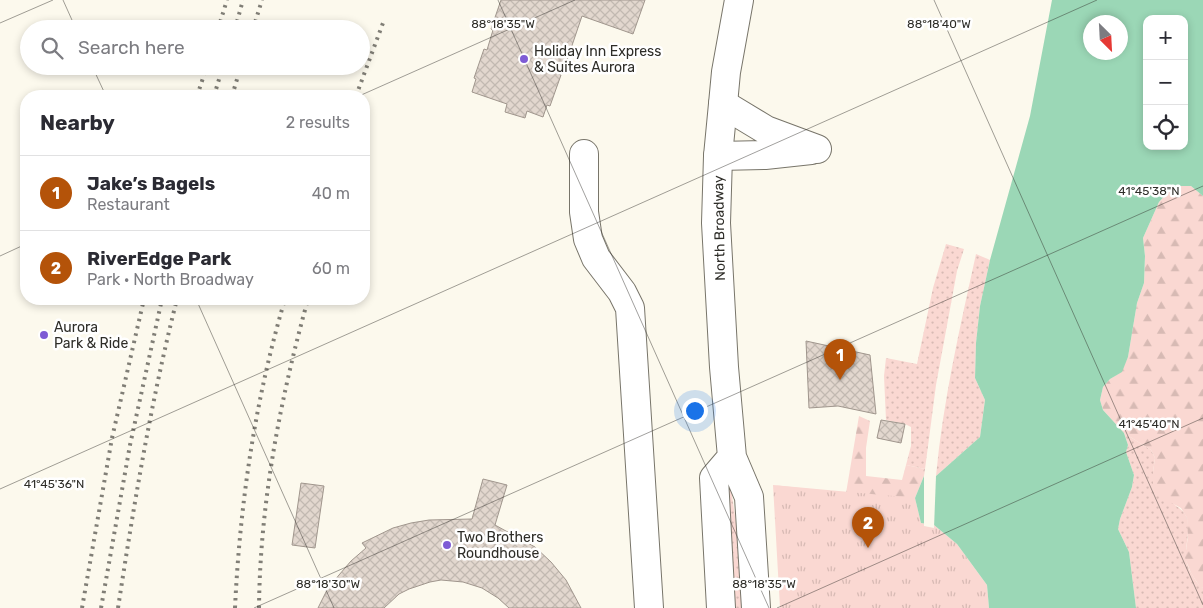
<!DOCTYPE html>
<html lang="en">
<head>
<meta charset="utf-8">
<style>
  :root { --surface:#fff; --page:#f2f2f3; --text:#2b2b33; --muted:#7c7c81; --line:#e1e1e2; --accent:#b45309 }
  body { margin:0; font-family:Rubik,sans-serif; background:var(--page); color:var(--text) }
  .controls { position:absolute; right:15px; top:15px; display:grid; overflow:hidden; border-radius:10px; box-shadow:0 2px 8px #0003 }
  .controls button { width:45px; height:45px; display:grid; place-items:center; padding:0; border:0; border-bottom:1px solid var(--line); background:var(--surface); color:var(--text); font:25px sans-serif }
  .compass { position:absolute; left:1083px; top:15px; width:45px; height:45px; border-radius:50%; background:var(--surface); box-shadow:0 2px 8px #0003; rotate:156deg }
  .you { position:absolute; left:694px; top:410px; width:18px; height:18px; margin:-12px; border:4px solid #fff; border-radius:50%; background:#1a73e8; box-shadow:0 0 0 8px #1a73e833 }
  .badge { display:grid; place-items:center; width:32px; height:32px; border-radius:50%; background:var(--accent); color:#fff; font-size:16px; font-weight:700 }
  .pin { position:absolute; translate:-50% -41px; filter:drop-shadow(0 1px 2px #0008) }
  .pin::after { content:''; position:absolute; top:26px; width:18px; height:15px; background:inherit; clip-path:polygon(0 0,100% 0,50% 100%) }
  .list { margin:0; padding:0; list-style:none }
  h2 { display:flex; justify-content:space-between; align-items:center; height:65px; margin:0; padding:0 20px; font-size:21px }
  h2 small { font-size:16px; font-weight:400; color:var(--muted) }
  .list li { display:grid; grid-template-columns:32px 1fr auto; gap:15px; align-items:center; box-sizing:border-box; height:75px; padding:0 20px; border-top:1px solid var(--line) }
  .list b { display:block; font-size:19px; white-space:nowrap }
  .list p { margin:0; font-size:16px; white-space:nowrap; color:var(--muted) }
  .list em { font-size:16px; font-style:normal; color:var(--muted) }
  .icon { flex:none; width:28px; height:28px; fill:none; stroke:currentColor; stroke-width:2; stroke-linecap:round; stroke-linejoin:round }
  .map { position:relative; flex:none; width:1203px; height:608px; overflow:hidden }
  .search { position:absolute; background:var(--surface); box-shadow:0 2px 8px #0003; left:20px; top:20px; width:350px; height:55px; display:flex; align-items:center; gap:12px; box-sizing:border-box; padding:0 18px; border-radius:28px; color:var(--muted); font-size:19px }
  .panel { position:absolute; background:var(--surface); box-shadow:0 2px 8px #0003; left:20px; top:90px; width:350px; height:215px; border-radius:20px }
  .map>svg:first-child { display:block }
  .grass { fill:url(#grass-dots) }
  .forest { fill:url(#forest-firs) }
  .park { fill:url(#park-tufts) }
  .water { fill:#9bd7b6; fill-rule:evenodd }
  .pier { fill:#fcf9ed }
  .building { fill:url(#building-cross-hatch); stroke:#a0968d }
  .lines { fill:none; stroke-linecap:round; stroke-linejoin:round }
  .minor-casing { stroke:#78756a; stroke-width:30 }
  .major-casing { stroke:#78756a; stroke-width:30 }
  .minor { stroke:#fff; stroke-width:28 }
  .major { stroke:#fff; stroke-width:28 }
  .rail { stroke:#807e76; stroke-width:4; stroke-dasharray:2.5 5; stroke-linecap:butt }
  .ticks { fill:none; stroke:#2e2d28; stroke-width:1; stroke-opacity:0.45 }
  .poi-dot { fill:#7e5bd5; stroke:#fff; stroke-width:2 }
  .labels { text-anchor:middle; stroke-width:5; stroke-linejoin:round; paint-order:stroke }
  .poi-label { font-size:14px; fill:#2e2d28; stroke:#fff; text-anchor:start }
  .street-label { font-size:14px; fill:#2e2d28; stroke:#fff }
  .ticks-label { font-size:12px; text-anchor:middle; fill:#2e2d28; stroke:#fff; stroke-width:5; stroke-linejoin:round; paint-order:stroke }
</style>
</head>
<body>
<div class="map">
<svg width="1203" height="608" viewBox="0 0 1203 608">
  <defs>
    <pattern id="grass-dots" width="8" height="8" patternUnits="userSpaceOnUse" patternTransform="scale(1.25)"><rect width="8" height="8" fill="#fad8d2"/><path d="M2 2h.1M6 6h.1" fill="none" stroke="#d7bab4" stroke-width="1.8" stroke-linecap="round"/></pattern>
    <pattern id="forest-firs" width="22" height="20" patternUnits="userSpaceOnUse" patternTransform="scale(1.25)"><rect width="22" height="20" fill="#fad8d2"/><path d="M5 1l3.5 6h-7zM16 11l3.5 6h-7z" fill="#d7bab4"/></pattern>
    <pattern id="park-tufts" width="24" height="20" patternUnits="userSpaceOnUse" patternTransform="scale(1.25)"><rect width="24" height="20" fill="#fad8d2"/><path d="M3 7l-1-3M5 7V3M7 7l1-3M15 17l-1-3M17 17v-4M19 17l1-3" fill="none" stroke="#d7bab4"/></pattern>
    <pattern id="building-cross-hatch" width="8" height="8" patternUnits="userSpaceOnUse" patternTransform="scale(1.25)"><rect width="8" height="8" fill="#e2d7ce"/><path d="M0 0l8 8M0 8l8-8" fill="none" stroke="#c2b9b1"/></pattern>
  </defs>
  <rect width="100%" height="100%" fill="#fcf9ed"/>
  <path class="grass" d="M 946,244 L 964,249 L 957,271 L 936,385 L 925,469 L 906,465 L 911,446 L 911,427 L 905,424 L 886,420 L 884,376 L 886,358 L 917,364 L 933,288 Z
    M 976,254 L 990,260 L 980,306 L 976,343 L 975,378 L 985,400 L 980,437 L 936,476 C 943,401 960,327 976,254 Z
    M 1124,433 L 1151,450 L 1155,458 L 1153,472 C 1159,482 1164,494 1172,502 C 1177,508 1185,510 1187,519 C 1192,541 1178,554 1193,576 C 1196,581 1198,585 1203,588 L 1203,608 L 1136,608 L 1129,552 L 1118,529 L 1120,519 L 1132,487 L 1134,475 L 1126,452 L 1128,445 Z
    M 728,489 L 731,489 L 741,557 L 744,608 L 734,608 Z"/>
  <path class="forest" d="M 1180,186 L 1191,186 L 1203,196 L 1203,588 L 1200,587 L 1191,573 L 1185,558 L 1188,536 L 1187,518 L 1181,508 L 1162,498 L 1153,487 L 1153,472 L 1155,458 L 1151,450 L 1124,433 L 1103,410 L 1100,400 L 1103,387 L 1110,379 L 1121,372 L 1128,357 L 1137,303 L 1144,283 L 1145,256 L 1143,238 L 1159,202 L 1169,191 Z
    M 859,416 L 870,421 L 866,448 L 866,476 L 902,480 L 906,465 L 925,469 L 924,476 L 915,498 L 917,511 L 773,485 L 846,493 Z"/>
  <path class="park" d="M 773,485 L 915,498 L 921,523 L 934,525 L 957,544 L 987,585 L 989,608 L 780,608 Z"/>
  <path class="water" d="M 1052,0 L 1203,0 L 1203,196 L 1191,186 L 1180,186 L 1169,191 L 1159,202 L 1143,238 L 1145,256 L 1144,283 L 1137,303 L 1128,357 L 1122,372 L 1110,379 L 1103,387 L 1100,400 L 1103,410 L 1124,433 L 1128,445 L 1126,452 L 1134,475 L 1132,487 L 1120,519 L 1118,529 L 1129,552 L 1136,608 L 989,608 L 987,585 L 957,544 L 934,525 L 921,523 L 915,498 L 924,476 L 936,476 L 980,437 L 985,400 L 975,378 L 976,343 L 980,306 L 990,260 L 1030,116 ZM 1147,19 L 1184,19 L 1184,146 L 1147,146 ZM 1090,22 L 1120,22 L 1120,52 L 1090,52 Z"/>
  <path class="pier" d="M 924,476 L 936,476 L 934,528 L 924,526 Z"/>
  <path class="building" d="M 501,0 L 645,0 L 633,34 L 582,16 L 564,69 L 561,68 L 558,74 L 561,75 L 550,106 L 547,105 L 543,117 L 527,111 L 525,118 L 505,112 L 507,104 L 472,92 L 476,79 L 474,78 L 484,49 L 487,50 L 493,30 L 491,29 Z
    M 806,341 L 870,355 L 876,414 L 838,406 L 809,408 Z
    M 881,420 L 905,424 L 901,443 L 877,438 Z
    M 483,479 L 507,485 L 495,525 L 535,547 L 551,562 L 566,580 L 581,608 L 509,608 L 498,598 L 482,588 L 463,582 L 441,580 L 430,582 L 409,589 L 399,594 L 384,608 L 318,608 L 327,590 L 339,575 L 351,561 L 366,548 L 362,543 L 393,528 L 411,523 L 429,520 L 472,519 Z
    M 301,483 L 324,486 L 315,548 L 292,545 Z"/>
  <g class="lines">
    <defs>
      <path id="minor" d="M 723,104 L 766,130 L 817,149
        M 584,154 L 584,212 L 588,239 L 596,258 L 622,292 L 630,308 L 649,608
        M 718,156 L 765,155 L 811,150"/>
      <path id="major" d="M 739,0 L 726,72 L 723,104 L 718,156 L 716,223 L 724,367 L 732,457 L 749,497 L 756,608
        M 721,608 L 714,478 L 732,457"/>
    </defs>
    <use href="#minor" class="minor-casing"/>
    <use href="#major" class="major-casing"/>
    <use href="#minor" class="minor"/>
    <use href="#major" class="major"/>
    <path class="rail" d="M 218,29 L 227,0
      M 235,29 L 243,0
      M 253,29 L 262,0
      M 197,96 L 207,66
      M 214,96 L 223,66
      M 232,96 L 241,66
      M 356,96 L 383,23
      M 82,608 L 112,438 L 144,299
      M 101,608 L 130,445 L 162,299
      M 118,608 C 134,504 151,401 177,299
      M 235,608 C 240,503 255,400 285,299
      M 259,608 C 260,503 280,400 308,299"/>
  </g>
  <path class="ticks" d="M 63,0 L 76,29M 498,0 L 769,608M 934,0 L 1203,605M 0,23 L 53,0M 92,66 L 106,96M 359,96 L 575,0M 0,256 L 26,244M 196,299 L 334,608M 0,489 L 1097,0M 254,608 L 1203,186M 777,608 L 1203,418"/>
  <g class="poi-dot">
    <circle cx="524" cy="59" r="5"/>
    <circle cx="44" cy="335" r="5"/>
    <circle cx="447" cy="545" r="5"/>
  </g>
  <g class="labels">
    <g class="poi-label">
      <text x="534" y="56">Holiday Inn Express<tspan x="534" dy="16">&amp; Suites Aurora</tspan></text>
      <text x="54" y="332">Aurora<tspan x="54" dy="16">Park &amp; Ride</tspan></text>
      <text x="457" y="542">Two Brothers<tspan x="457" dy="16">Roundhouse</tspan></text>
    </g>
    <g class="street-label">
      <text transform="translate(719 228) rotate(-91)" y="5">North Broadway</text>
    </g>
  </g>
  <g class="ticks-label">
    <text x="503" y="28">88°18'35"W</text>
    <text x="939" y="28">88°18'40"W</text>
    <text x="1149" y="195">41°45'38"N</text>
    <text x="1149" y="428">41°45'40"N</text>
    <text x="54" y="488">41°45'36"N</text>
    <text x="328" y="588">88°18'30"W</text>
    <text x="764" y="588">88°18'35"W</text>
  </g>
</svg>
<div class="controls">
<button>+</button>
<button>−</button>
<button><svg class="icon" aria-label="locate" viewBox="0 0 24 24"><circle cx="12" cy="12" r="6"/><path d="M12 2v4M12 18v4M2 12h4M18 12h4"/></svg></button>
</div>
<svg class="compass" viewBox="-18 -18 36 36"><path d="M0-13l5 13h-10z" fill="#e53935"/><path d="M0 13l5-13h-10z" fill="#7c7c81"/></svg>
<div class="you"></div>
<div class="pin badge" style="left:840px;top:380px">1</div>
<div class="pin badge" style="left:868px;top:548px">2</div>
<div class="search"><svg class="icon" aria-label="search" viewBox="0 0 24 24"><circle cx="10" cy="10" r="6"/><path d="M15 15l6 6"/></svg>Search here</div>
<section class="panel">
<h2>Nearby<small>2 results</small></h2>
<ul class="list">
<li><span class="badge">1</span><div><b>Jake’s Bagels</b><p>Restaurant</p></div><em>40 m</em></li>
<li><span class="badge">2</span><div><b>RiverEdge Park</b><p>Park · North Broadway</p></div><em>60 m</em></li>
</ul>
</section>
</div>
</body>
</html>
